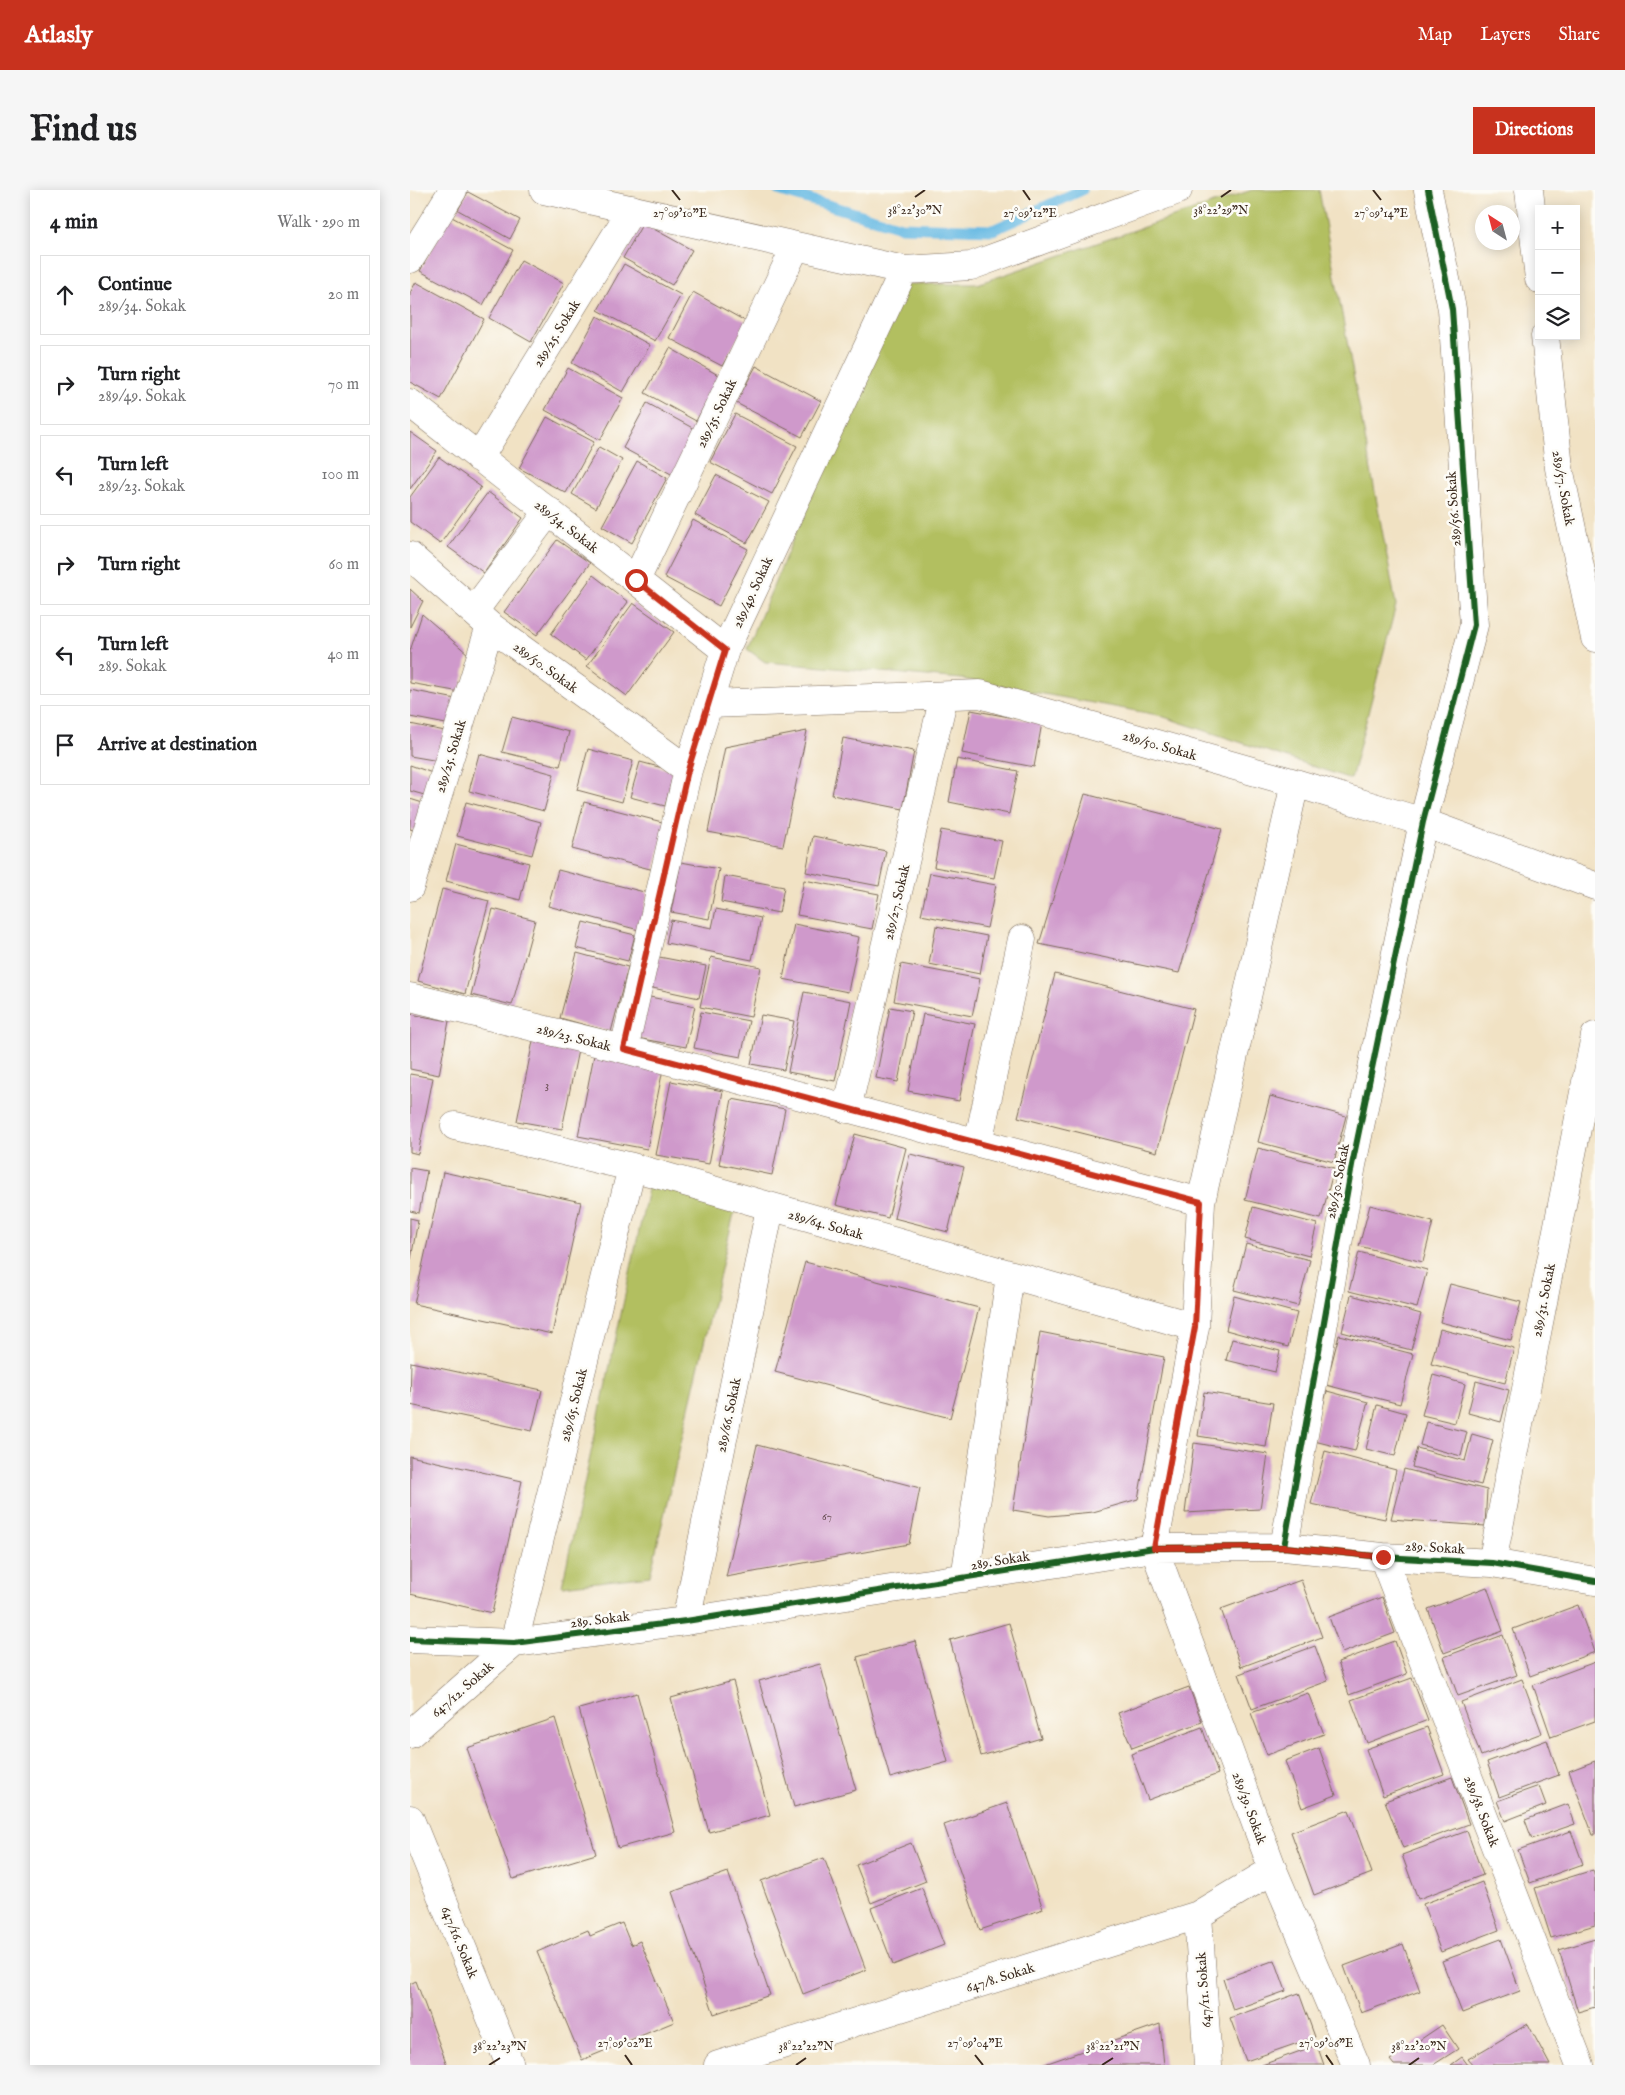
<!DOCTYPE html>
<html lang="en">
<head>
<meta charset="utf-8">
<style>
  :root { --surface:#fff; --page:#f6f6f6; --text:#202124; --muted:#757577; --line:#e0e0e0; --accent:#c8321e }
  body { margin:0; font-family:"IM FELL English",serif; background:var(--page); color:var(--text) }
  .controls { position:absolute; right:15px; top:15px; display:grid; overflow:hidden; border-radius:0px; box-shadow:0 2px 12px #0003 }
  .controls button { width:45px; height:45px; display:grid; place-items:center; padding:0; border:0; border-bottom:1px solid var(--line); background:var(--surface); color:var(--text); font:25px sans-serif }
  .compass { position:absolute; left:1065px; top:15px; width:45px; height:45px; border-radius:50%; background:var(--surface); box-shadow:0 2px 12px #0003; rotate:324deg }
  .stop { position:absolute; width:15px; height:15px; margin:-11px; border:4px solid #c8321e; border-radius:50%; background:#fff }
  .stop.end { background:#c8321e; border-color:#fff; box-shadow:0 1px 5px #0008 }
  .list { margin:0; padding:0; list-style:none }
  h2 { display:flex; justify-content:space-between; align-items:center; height:65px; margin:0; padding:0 20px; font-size:21px }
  h2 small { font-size:16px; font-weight:400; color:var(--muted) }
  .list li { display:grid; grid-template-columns:32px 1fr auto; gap:15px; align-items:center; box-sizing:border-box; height:80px; margin:0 10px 10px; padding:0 10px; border:1px solid var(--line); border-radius:0px }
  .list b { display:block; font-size:19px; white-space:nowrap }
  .list p { margin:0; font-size:16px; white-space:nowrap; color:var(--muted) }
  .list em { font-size:16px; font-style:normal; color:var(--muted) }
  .icon { flex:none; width:28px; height:28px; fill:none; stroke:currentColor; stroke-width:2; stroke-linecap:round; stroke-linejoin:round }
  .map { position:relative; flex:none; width:1185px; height:1875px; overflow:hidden; border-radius:0px }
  header { display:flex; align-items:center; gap:30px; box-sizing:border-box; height:70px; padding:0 25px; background:var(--accent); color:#fff }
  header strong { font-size:24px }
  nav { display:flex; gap:28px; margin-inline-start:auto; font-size:18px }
  .intro { display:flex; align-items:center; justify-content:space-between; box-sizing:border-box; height:120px; padding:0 30px }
  h1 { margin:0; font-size:35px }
  .button { padding:12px 22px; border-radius:0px; background:var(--accent); color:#fff; font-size:18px; font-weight:700 }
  main { display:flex; gap:30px; padding:0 30px }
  aside { flex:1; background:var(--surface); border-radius:0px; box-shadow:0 2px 12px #0003 }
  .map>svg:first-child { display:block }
  .green { fill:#b2bf61; stroke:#767440 }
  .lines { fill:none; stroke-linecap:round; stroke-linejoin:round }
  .stream { stroke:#67bae3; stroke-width:11 }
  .building { fill:#cf99cb }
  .minor-casing { stroke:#7b6a58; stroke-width:29 }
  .minor { stroke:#fff; stroke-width:28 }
  .cycleway-casing { stroke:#fdfcf7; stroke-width:9 }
  .cycleway { stroke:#1b5e20; stroke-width:6 }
  .route { stroke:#c8321e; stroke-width:6 }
  .ticks { fill:none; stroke:#3b2a1e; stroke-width:2 }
  .labels { text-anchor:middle; stroke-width:5; stroke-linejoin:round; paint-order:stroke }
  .number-label { font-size:11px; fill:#604649 }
  .street-label { font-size:14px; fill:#3b2a1e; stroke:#fdfcf7 }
  .ticks-label { font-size:12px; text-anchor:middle; fill:#3b2a1e; stroke:#fdfcf7; stroke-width:5; stroke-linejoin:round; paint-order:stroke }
</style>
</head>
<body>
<header>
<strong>Atlasly</strong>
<nav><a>Map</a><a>Layers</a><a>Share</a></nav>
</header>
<div class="intro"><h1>Find us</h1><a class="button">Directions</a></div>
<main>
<aside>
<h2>4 min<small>Walk · 290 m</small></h2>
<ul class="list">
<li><svg class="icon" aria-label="ahead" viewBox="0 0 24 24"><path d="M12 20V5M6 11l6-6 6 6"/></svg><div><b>Continue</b><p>289/34. Sokak</p></div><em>20 m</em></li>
<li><svg class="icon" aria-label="right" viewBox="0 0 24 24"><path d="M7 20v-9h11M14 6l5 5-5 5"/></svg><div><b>Turn right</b><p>289/49. Sokak</p></div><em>70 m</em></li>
<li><svg class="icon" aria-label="left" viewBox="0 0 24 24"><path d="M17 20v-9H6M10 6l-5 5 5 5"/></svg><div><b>Turn left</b><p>289/23. Sokak</p></div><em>100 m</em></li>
<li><svg class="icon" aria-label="right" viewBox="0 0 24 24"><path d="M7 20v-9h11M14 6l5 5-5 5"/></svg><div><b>Turn right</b></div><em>60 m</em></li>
<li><svg class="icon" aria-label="left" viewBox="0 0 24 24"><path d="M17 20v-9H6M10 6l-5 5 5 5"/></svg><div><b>Turn left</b><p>289. Sokak</p></div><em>40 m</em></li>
<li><svg class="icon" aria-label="arrive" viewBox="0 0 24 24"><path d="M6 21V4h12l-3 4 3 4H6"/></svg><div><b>Arrive at destination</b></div></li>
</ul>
</aside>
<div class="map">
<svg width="1185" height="1875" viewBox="0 0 1185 1875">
  <rect width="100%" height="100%" fill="#fdfcf7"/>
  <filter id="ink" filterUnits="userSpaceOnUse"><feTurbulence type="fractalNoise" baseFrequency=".02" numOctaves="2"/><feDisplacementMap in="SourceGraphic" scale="10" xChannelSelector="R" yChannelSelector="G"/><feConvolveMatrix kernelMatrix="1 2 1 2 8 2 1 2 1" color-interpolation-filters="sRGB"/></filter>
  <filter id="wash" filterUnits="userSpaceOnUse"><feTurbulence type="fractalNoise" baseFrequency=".0096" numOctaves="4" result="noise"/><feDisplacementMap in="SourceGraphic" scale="20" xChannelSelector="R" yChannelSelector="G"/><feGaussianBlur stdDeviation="1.12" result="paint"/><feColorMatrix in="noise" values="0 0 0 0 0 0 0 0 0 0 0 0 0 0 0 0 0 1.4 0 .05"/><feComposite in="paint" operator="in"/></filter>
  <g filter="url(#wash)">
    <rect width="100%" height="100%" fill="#f1e2c4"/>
    <path class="green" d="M 842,0 L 909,0 L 986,415 L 941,589 L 748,525 L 552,489 L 355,472 L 337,459 L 490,94 L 567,94 Z
      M 242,981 L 328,1006 L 240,1386 L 152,1396 Z"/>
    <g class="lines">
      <path class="stream" d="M 368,0 L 491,37 L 583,40 L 672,0"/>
    </g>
    <g id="blocks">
      <path class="building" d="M 58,2 L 110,30 L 100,49 L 48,20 Z
        M 40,26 L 103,60 L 73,115 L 10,81 Z
        M 233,33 L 282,60 L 262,95 L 213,68 Z
        M 111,70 L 154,93 L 121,152 L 79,128 Z
        M 214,74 L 271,105 L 245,151 L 188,120 Z
        M 6,92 L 74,129 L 31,209 L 0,192 L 0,103 Z
        M 283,102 L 337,132 L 312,176 L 259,148 Z
        M 187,126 L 240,155 L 213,202 L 162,173 Z
        M 260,158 L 310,186 L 286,231 L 235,203 Z
        M 346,176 L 411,211 L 392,247 L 326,213 Z
        M 158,178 L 213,208 L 190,250 L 135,220 Z
        M 237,213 L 288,241 L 263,285 L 213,258 Z
        M 325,224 L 387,256 L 362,304 L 300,272 Z
        M 137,227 L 184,252 L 156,303 L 109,278 Z
        M 0,242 L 27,261 L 0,299 Z
        M 189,257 L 212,270 L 186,318 L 162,304 Z
        M 29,267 L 71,297 L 30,354 L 0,332 L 0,307 Z
        M 227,271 L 257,288 L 222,353 L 192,336 Z
        M 306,285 L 359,312 L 337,353 L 285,325 Z
        M 78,302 L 113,328 L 74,383 L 38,357 Z
        M 283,330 L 338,359 L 309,416 L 254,387 Z
        M 147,350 L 180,373 L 127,445 L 94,422 Z
        M 183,385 L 218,412 L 176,470 L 141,444 Z
        M 0,399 L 13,411 L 0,437 Z
        M 223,413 L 264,442 L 217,506 L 177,476 Z
        M 12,424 L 58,464 L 50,502 L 0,493 L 0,461 Z
        M 0,500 L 46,509 L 41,535 L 0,527 Z
        M 561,520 L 632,533 L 624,577 L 552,563 Z
        M 102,527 L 159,542 L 150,576 L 92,562 Z
        M 0,534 L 35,541 L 29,571 L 0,566 Z
        M 397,541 L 373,656 L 298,642 L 315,557 Z
        M 433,548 L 504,561 L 493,619 L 422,605 Z
        M 178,559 L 223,571 L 212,612 L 167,600 Z
        M 69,564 L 144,584 L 134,621 L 59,601 Z
        M 547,569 L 608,581 L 599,624 L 539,612 Z
        M 230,572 L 264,581 L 255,616 L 220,607 Z
        M 0,575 L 25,584 L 18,606 L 0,601 Z
        M 675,604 L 812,639 L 769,783 L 629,754 Z
        M 0,609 L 16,614 L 7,641 L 0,639 Z
        M 56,612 L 131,632 L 122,665 L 47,646 Z
        M 174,612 L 256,633 L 244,680 L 162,659 Z
        M 531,640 L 592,651 L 584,688 L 524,677 Z
        M 403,646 L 476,661 L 469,696 L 396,682 Z
        M 46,654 L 119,673 L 110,710 L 36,691 Z
        M 271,672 L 309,679 L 299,729 L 261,722 Z
        M 148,680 L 238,703 L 229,740 L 138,716 Z
        M 520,683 L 586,695 L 577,738 L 511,725 Z
        M 315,686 L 374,697 L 369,723 L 311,712 Z
        M 394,690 L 469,704 L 462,739 L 387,725 Z
        M 32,699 L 79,711 L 55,804 L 8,791 Z
        M 83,719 L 125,730 L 102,815 L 61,805 Z
        M 306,719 L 351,728 L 342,770 L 256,753 L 261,730 L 302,738 Z
        M 173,732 L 225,745 L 218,771 L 166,758 Z
        M 384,734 L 449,747 L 438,802 L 373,789 Z
        M 526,736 L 577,746 L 570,784 L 519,774 Z
        M 167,763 L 218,777 L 201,842 L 150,828 Z
        M 244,766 L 296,776 L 289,808 L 238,797 Z
        M 301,767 L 351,777 L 341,827 L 290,817 Z
        M 491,774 L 570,789 L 562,826 L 484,811 Z
        M 645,784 L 784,819 L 747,962 L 608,927 Z
        M 394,802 L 441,811 L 425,891 L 378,882 Z
        M 235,806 L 285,816 L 276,857 L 227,848 Z
        M 480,817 L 502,821 L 488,892 L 466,888 Z
        M 291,822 L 339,831 L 331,867 L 284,858 Z
        M 0,824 L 39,831 L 29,885 L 0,879 Z
        M 513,824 L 565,834 L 549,911 L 498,901 Z
        M 351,825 L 384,831 L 374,880 L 341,874 Z
        M 123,851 L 168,860 L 152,939 L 107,931 Z
        M 184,865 L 253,879 L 237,959 L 168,946 Z
        M 0,884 L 23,888 L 8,964 L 0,962 Z
        M 261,891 L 313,901 L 299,974 L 246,965 Z
        M 860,906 L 936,926 L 924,972 L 848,952 Z
        M 322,909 L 375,919 L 362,985 L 309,974 Z
        M 445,944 L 496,958 L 478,1028 L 426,1015 Z
        M 848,958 L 924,978 L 911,1029 L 835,1010 Z
        M 500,964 L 554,977 L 538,1042 L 484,1028 Z
        M 0,978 L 17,981 L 9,1023 L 0,1021 Z
        M 33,982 L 171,1012 L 142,1144 L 4,1114 Z
        M 960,1015 L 1023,1032 L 1013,1072 L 949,1056 Z
        M 843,1017 L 907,1034 L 899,1066 L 835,1049 Z
        M 0,1028 L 8,1030 L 1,1069 L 0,1069 Z
        M 836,1054 L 900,1070 L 888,1116 L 824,1100 Z
        M 949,1062 L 1017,1080 L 1007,1118 L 939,1101 Z
        M 395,1072 L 569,1118 L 540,1228 L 365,1182 Z
        M 1040,1094 L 1111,1112 L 1101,1150 L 1030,1132 Z
        M 941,1105 L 1011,1124 L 1001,1160 L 932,1142 Z
        M 824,1106 L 887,1123 L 878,1157 L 816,1140 Z
        M 1030,1139 L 1104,1158 L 1095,1193 L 1021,1174 Z
        M 630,1142 L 754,1167 L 728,1309 L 683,1322 L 639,1326 L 603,1320 Z
        M 929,1145 L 1003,1164 L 990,1214 L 916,1195 Z
        M 822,1149 L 870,1161 L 865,1182 L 816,1170 Z
        M 1,1172 L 132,1200 L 122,1241 L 0,1215 Z
        M 1023,1185 L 1055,1194 L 1045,1233 L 1012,1225 Z
        M 1066,1191 L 1099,1200 L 1091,1232 L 1058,1223 Z
        M 917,1201 L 958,1212 L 945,1261 L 904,1251 Z
        M 794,1202 L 863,1213 L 856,1257 L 788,1246 Z
        M 967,1215 L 996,1223 L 985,1266 L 956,1259 Z
        M 1016,1232 L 1057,1242 L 1051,1266 L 1010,1255 Z
        M 1062,1244 L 1083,1250 L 1071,1295 L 1002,1277 L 1007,1258 L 1055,1271 Z
        M 784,1253 L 858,1264 L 850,1319 L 775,1323 Z
        M 347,1255 L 510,1298 L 499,1354 L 316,1387 Z
        M 915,1261 L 986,1280 L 975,1329 L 901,1314 Z
        M 0,1266 L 112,1291 L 82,1423 L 0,1404 Z
        M 994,1279 L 1077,1300 L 1075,1336 L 981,1329 Z
        M 891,1390 L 912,1447 L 831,1477 L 811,1419 Z
        M 1077,1397 L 1093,1441 L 1034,1463 L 1018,1419 Z
        M 972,1407 L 985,1443 L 932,1463 L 919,1427 Z
        M 1168,1415 L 1185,1462 L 1120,1486 L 1103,1439 Z
        M 599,1433 L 631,1548 L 571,1566 L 540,1450 Z
        M 1093,1445 L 1107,1485 L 1048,1506 L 1034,1467 Z
        M 505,1451 L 538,1572 L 480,1588 L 447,1467 Z
        M 985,1451 L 997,1484 L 939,1505 L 928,1472 Z
        M 905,1456 L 918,1491 L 842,1519 L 829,1484 Z
        M 1185,1472 L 1185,1531 L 1141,1547 L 1123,1495 Z
        M 410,1474 L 446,1600 L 384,1617 L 349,1491 Z
        M 1002,1488 L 1018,1530 L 957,1553 L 941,1510 Z
        M 1112,1489 L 1132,1543 L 1071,1566 L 1051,1512 Z
        M 323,1491 L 360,1625 L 299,1642 L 261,1508 Z
        M 779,1497 L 792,1532 L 722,1558 L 708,1523 Z
        M 227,1503 L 265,1642 L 208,1658 L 169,1519 Z
        M 898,1503 L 914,1544 L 857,1565 L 841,1523 Z
        M 145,1528 L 186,1664 L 103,1689 L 57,1558 Z
        M 792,1537 L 808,1584 L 738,1610 L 721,1564 Z
        M 1017,1537 L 1034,1584 L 973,1606 L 956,1559 Z
        M 1137,1550 L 1149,1585 L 1089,1607 L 1077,1572 Z
        M 909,1558 L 926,1605 L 892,1618 L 875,1571 Z
        M 1185,1571 L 1185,1645 L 1183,1645 L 1159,1581 Z
        M 1042,1587 L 1059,1634 L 993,1658 L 975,1611 Z
        M 1129,1596 L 1136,1615 L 1095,1631 L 1087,1611 Z
        M 597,1613 L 633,1719 L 570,1740 L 534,1635 Z
        M 1158,1614 L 1165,1634 L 1122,1649 L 1115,1630 Z
        M 939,1620 L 962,1683 L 904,1705 L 881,1642 Z
        M 1057,1641 L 1073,1685 L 1008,1709 L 992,1665 Z
        M 1161,1641 L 1173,1674 L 1120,1693 L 1108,1660 Z
        M 501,1653 L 516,1691 L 461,1713 L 446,1675 Z
        M 414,1668 L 456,1780 L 393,1804 L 351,1691 Z
        M 1183,1680 L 1185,1688 L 1185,1735 L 1141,1748 L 1125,1698 Z
        M 318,1682 L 360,1805 L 304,1824 L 262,1702 Z
        M 1072,1692 L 1089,1740 L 1031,1762 L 1013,1714 Z
        M 512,1698 L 534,1755 L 483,1775 L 461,1718 Z
        M 212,1733 L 221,1755 L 230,1751 L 264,1832 L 172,1870 L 127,1762 L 178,1740 L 180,1746 Z
        M 1091,1749 L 1110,1801 L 1052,1823 L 1032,1771 Z
        M 1185,1749 L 1185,1817 L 1168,1822 L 1149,1760 Z
        M 993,1754 L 1010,1801 L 951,1823 L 934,1776 Z
        M 865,1770 L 876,1801 L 823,1820 L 813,1789 Z
        M 6,1791 L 37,1875 L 0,1875 L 0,1794 Z
        M 889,1803 L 905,1847 L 836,1871 L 820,1828 Z
        M 750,1834 L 754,1875 L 632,1875 Z
        M 1118,1834 L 1140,1875 L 1063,1875 L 1058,1869 Z
        M 1032,1835 L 1048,1859 L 1023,1875 L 984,1875 L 980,1870 Z
        M 907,1855 L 914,1875 L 852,1875 Z
        M 1052,1867 L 1058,1875 L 1041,1875 Z"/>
    </g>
  </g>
  <g filter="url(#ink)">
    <use href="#blocks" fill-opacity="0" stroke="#7b6a58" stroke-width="1"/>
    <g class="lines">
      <defs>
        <path id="minor" d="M 134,0 L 494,80 L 561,76 L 768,0
          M 1119,0 L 1129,89
          M 0,69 L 43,0
          M 1135,146 L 1149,278 L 1185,448
          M 0,213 L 315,460
          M 69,268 L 222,19
          M 0,366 L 80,436 L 278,580
          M 226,390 L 386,56
          M 64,421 L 139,321
          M 300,514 L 570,504 L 885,593 L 1013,632 L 1185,696
          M 885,593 L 791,1012 L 785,1137 L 744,1358 L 863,1680 L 946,1875
          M 0,697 L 80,436
          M 0,807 L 214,859 L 791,1012
          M 214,859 L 278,580 L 315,460 L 494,80
          M 437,919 L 534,506
          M 45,936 L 222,977 L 785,1137
          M 568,953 L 612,749
          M 874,1357 L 942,975 L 1013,632 L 1064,435 L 1042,119 L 1018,0
          M 973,1367 L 1170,1875
          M 1082,1373 L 1185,846
          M 555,1388 L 600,1086
          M 276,1431 L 360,1018
          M 0,1449 L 104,1453 L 276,1431 L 744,1358 L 874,1357 L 973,1367 L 1082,1373 L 1185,1391
          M 104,1453 L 222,977
          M 0,1544 L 104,1453
          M 0,1629 L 100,1875
          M 788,1725 L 798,1875
          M 308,1875 L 788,1725 L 863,1680"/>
      </defs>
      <use href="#minor" class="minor-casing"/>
      <use href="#minor" class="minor"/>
      <defs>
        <path id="cycleway" d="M 874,1357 L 942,975 L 1013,632 L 1064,435 L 1042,119 L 1018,0
          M 0,1449 L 104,1453 L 276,1431 L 744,1358 L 874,1357 L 973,1367 L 1082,1373 L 1185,1391"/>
      </defs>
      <use href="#cycleway" class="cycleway-casing"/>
      <use href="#cycleway" class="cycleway"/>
    </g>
  </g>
  <g class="lines" filter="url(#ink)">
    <path class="route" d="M 226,390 L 315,460 L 278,580 L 214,859 L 791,1012 L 785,1137 L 744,1358 L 874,1357 L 973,1367"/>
  </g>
  <path class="ticks" d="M 262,0 L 270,10M 613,0 L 620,10M 963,0 L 971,10M 505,7 L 515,0M 811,7 L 821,0M 215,1865 L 222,1875M 565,1865 L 573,1875M 916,1865 L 923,1875M 79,1875 L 90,1868M 386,1875 L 396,1868M 692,1875 L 703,1868M 999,1875 L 1009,1868"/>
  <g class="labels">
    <g class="number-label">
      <text x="137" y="899">3</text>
      <text x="417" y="1330">67</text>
    </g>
    <g class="street-label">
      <text transform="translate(146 143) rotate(-58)" y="5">289/25. Sokak</text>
      <text transform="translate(306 223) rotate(-64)" y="5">289/35. Sokak</text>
      <text transform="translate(1154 298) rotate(80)" y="5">289/57. Sokak</text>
      <text transform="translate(1043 319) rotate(-94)" y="5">289/56. Sokak</text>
      <text transform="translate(157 336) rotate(38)" y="5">289/34. Sokak</text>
      <text transform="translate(342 402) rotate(-65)" y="5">289/49. Sokak</text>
      <text transform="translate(136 477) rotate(36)" y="5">289/50. Sokak</text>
      <text transform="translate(750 555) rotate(16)" y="5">289/50. Sokak</text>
      <text transform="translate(40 566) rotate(-73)" y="5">289/25. Sokak</text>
      <text transform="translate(486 712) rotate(-77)" y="5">289/27. Sokak</text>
      <text transform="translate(164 847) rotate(14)" y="5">289/23. Sokak</text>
      <text transform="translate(927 991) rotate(-79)" y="5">289/30. Sokak</text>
      <text transform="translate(416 1034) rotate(16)" y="5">289/64. Sokak</text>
      <text transform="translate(1133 1110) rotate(-79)" y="5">289/31. Sokak</text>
      <text transform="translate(163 1215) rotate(-76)" y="5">289/65. Sokak</text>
      <text transform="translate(318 1225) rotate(-78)" y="5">289/66. Sokak</text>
      <text transform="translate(1025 1357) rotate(3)" y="5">289. Sokak</text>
      <text transform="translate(590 1370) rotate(-9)" y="5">289. Sokak</text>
      <text transform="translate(190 1429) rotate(-7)" y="5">289. Sokak</text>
      <text transform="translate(52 1499) rotate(-41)" y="5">647/12. Sokak</text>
      <text transform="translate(840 1618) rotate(70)" y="5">289/39. Sokak</text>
      <text transform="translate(1072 1621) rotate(69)" y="5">289/38. Sokak</text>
      <text transform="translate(50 1752) rotate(68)" y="5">647/16. Sokak</text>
      <text transform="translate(590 1787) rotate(-17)" y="5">647/8. Sokak</text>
      <text transform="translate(793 1800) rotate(-94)" y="5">647/11. Sokak</text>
    </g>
  </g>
  <g class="ticks-label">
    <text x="505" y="24">38°22'30"N</text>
    <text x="811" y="24">38°22'29"N</text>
    <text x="270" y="27">27°09'10"E</text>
    <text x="620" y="27">27°09'12"E</text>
    <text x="971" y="27">27°09'14"E</text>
    <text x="215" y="1857">27°09'02"E</text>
    <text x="565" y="1857">27°09'04"E</text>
    <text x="916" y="1857">27°09'06"E</text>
    <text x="90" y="1860">38°22'23"N</text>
    <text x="396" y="1860">38°22'22"N</text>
    <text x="703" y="1860">38°22'21"N</text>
    <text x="1009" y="1860">38°22'20"N</text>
  </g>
</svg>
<div class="controls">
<button>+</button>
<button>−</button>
<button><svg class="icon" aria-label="layers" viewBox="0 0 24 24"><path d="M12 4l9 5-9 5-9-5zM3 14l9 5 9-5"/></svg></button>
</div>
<svg class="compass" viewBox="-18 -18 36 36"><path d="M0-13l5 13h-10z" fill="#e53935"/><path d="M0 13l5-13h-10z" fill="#757577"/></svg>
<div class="stop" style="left:226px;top:390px"></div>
<div class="stop end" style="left:973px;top:1367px"></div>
</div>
</main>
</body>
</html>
